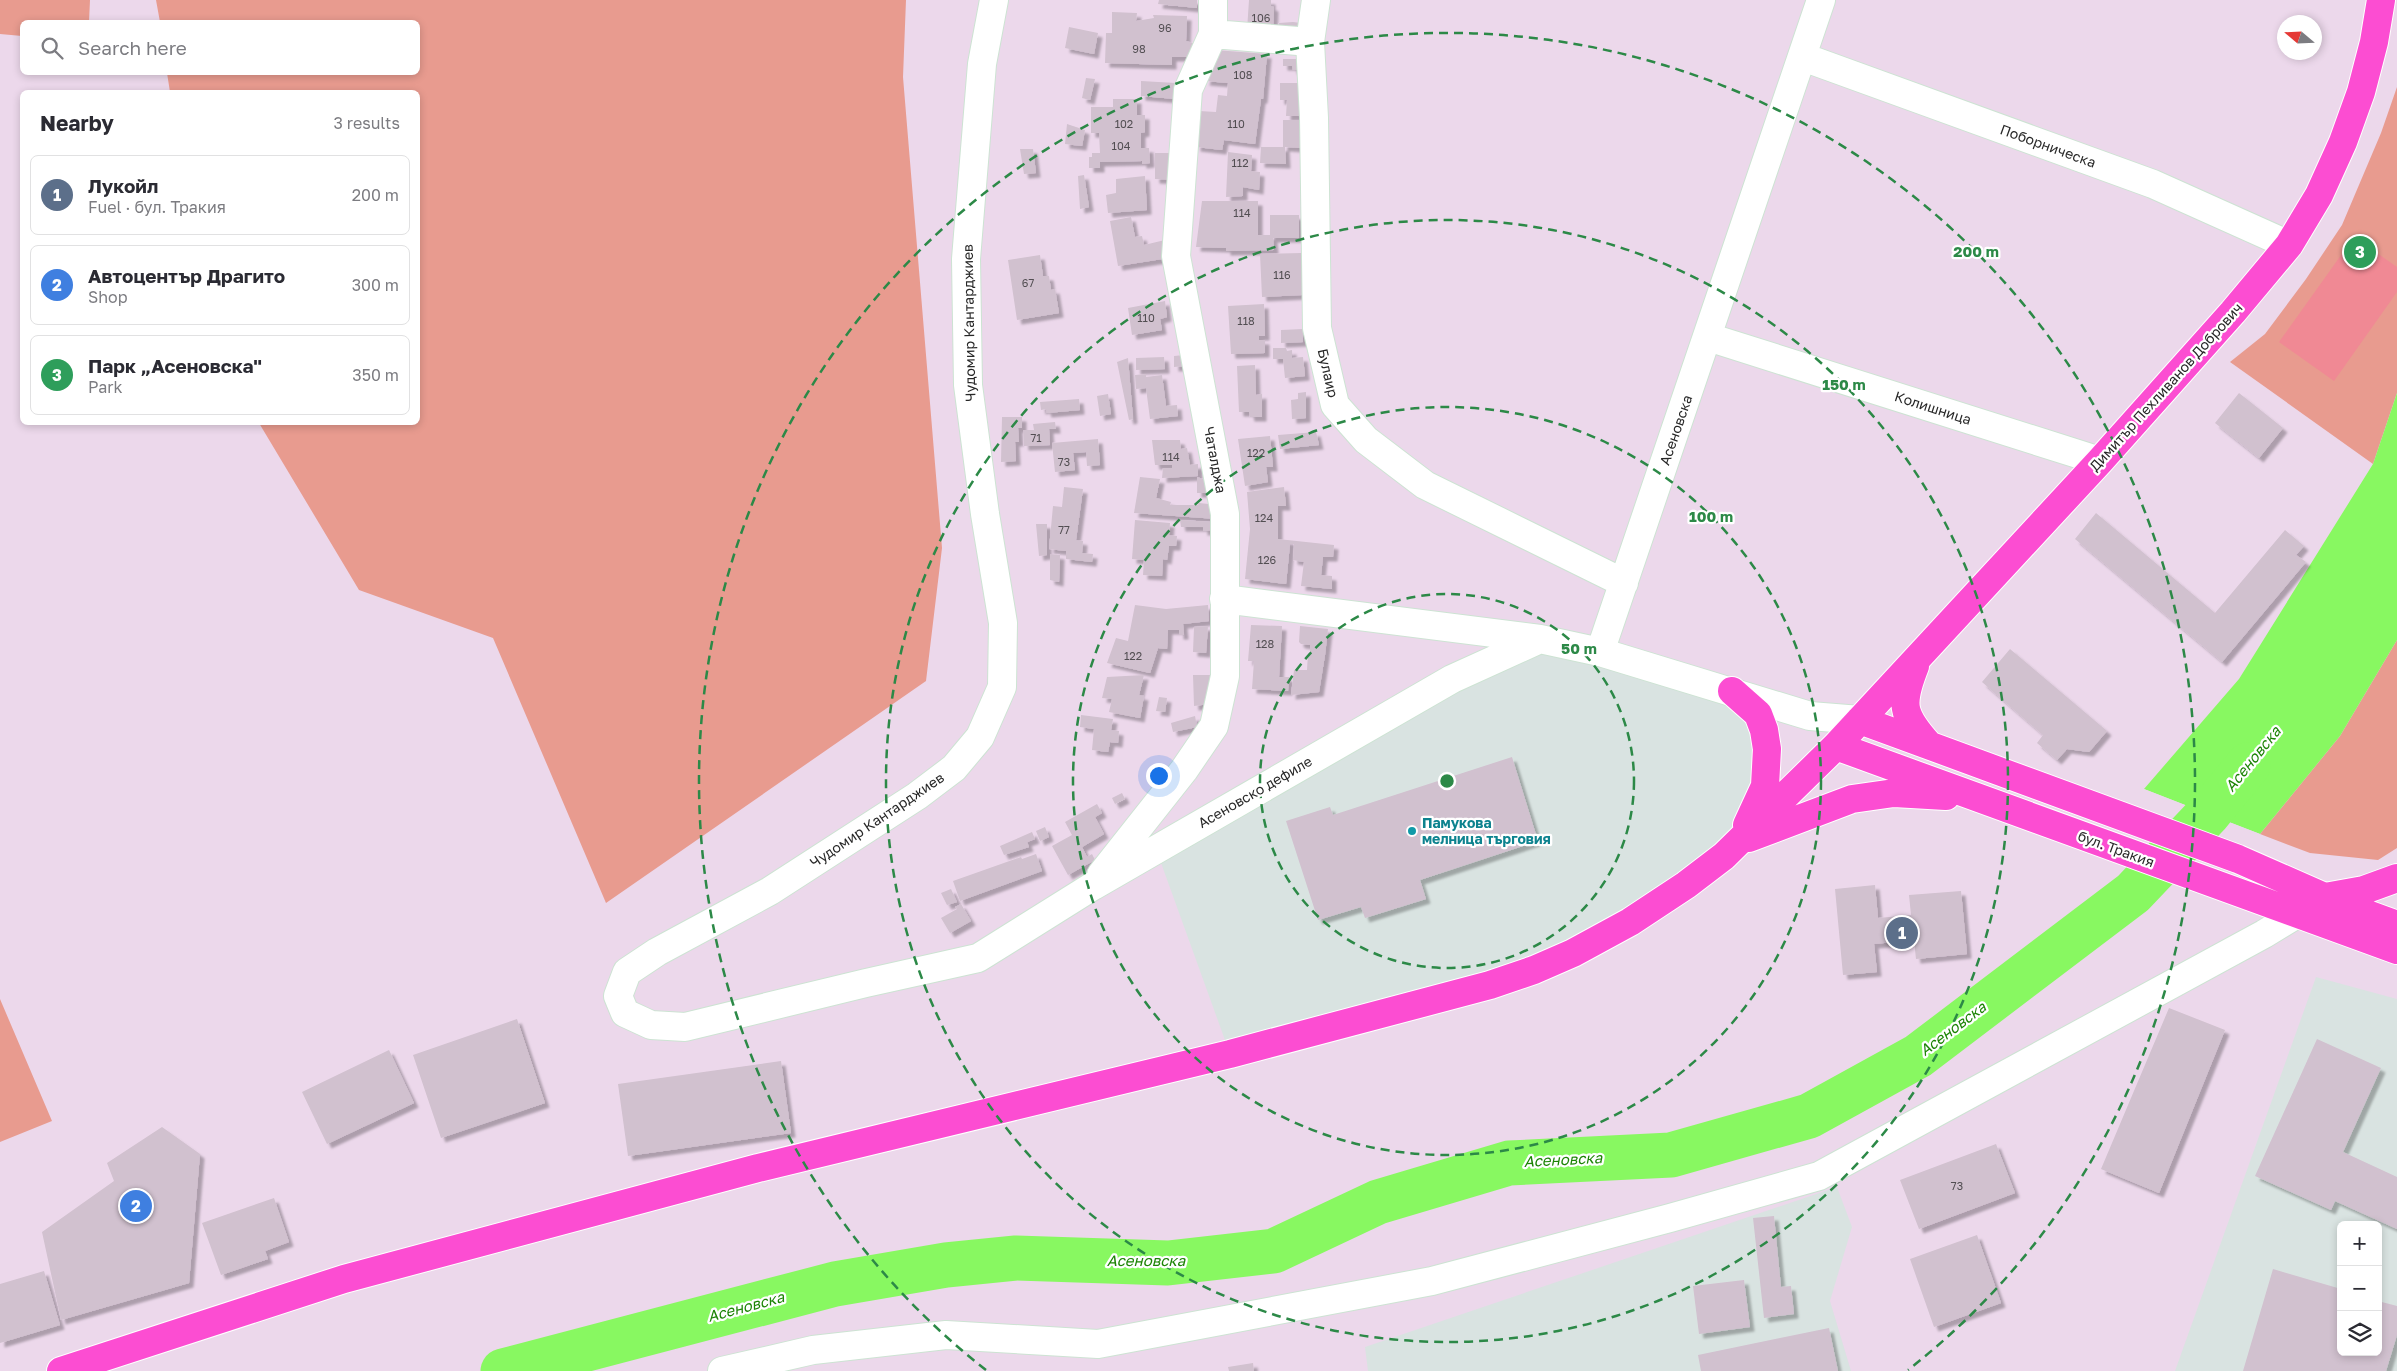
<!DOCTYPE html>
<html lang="en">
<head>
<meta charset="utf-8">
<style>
  :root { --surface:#fff; --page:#f7f7f7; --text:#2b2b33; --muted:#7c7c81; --line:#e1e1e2; --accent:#b45309 }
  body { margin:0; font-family:"Golos Text",sans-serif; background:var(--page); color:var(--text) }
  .controls { position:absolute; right:15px; bottom:15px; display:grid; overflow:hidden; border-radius:8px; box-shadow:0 2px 8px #0003 }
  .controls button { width:45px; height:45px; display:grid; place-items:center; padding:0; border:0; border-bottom:1px solid var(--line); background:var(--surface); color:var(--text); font:25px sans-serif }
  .compass { position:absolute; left:2277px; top:15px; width:45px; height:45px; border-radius:50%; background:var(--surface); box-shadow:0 2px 8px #0003; rotate:289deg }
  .you { position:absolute; left:1158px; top:775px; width:18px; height:18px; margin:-12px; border:4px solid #fff; border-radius:50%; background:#1a73e8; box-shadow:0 0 0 8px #1a73e833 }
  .badge { display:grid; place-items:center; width:32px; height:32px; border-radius:50%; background:var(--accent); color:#fff; font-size:16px; font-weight:700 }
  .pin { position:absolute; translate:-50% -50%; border:2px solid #fff; box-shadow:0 1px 5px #0006 }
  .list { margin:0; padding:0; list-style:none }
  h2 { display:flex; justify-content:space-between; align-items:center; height:65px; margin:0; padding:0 20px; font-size:21px }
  h2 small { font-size:16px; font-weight:400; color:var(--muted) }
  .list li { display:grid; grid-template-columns:32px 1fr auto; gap:15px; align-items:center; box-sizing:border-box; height:80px; margin:0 10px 10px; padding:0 10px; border:1px solid var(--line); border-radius:8px }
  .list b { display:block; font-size:19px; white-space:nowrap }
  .list p { margin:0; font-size:16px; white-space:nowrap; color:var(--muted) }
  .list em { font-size:16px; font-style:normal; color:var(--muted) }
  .icon { flex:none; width:28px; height:28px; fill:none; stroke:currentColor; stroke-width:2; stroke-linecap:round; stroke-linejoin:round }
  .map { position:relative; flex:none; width:2397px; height:1371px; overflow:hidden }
  .search { position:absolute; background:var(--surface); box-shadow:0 2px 8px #0003; left:20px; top:20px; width:400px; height:55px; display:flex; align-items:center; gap:12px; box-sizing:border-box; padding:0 18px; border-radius:8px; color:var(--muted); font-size:19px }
  .panel { position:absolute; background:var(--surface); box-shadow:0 2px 8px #0003; left:20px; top:90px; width:400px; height:335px; border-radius:8px }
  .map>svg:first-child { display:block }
  .industrial { fill:#d9e3e1; fill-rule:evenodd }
  .green { fill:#e89b8f }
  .pitch { fill:#f08994 }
  .water { fill:#88f861 }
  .pier { fill:#ecd8eb }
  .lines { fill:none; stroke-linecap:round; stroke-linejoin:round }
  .river { stroke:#88f861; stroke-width:45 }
  .building { fill:#d1c1cf; filter:url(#shadow) }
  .minor-casing { stroke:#cde3d3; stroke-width:30 }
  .major-casing { stroke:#fff; stroke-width:30 }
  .minor { stroke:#fff; stroke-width:28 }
  .major { stroke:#fc4dd2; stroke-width:28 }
  .ring { fill:none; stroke:#2c8947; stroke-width:2.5; stroke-dasharray:9 6 }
  .culture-dot { fill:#0f9aa8; stroke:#fff; stroke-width:2 }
  .labels { text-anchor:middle; stroke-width:4.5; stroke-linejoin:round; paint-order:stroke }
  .number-label { font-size:11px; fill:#524e52 }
  .street-label { font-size:14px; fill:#282828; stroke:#fff }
  .culture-label { font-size:14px; font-weight:bold; fill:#0d838f; stroke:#fff; text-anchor:start }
  .water-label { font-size:15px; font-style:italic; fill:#1c8405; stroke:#fff }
  .centre { fill:#2c8947; stroke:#fff; stroke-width:2.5 }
  .ring-label { font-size:15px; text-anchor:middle; font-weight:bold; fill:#2c8947; stroke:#fff; stroke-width:4.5; stroke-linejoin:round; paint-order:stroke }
</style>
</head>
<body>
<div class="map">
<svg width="2397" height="1371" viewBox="0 0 2397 1371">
  <defs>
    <filter id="shadow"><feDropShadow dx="4.5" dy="4.5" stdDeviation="1" flood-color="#0004"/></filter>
  </defs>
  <rect width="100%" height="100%" fill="#ecd8eb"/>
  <path class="industrial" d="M 1540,639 L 1732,691 L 1764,730 L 1744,829 L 1573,953 L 1230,1054 L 1156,849 Z
    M 2316,977 L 2397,999 L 2397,1371 L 2175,1371 ZM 2341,1225 L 2378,1225 L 2378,1352 L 2341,1352 Z
    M 1837,1187 L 1852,1227 L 1830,1301 L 1851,1371 L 1368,1371 L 1365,1347 Z"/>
  <path class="green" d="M 0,0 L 90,0 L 89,22 L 22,22 L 22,36 L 0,34 Z
    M 156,0 L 906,0 L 903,77 L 942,548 L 926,681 L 606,903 L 493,638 L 359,590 L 259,423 L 418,422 L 418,92 L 170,92 L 167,73 L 418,72 L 418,22 L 160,22 Z
    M 2397,87 L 2397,393 L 2373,464 L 2230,362 L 2265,334 L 2306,279 L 2342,225 L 2381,133 Z
    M 2397,640 L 2397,848 L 2378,860 L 2310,853 L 2260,834 L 2340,736 Z
    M 0,999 L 52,1121 L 0,1142 Z"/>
  <path class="pitch" d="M 2354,237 L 2397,267 L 2397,292 L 2334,381 L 2279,342 Z"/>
  <path class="water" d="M 2397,393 L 2397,640 L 2340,736 L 2260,834 L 2144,789 L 2239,679 L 2373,464 Z"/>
  <path class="pier" d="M 2144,789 L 2208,814 L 2260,834 L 2258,836 L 2142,791 Z"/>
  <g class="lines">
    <path class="river" d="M 503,1371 L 835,1284 L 946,1265 L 1016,1258 L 1168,1263 L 1274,1251 L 1378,1202 L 1509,1163 L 1671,1155 L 1809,1116 L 1918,1056 L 2133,893 L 2208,814 L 2248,765"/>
  </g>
  <path class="building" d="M 1159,0 L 1197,0 L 1197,8 L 1158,4 Z
    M 1249,0 L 1271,0 L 1271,6 L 1274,7 L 1273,32 L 1247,30 Z
    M 1112,12 L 1137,13 L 1136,21 L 1154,18 L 1153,15 L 1187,16 L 1186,41 L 1196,44 L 1194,57 L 1172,57 L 1172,65 L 1105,63 L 1106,33 L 1112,33 Z
    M 1293,22 L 1301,23 L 1299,34 L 1277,32 L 1279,23 Z
    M 1069,27 L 1098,33 L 1094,54 L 1065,48 Z
    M 1215,50 L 1267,54 L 1263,99 L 1261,99 L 1255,144 L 1224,140 L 1222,150 L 1196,147 L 1199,111 L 1216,112 L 1218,95 L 1227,96 L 1228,83 L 1205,81 Z
    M 1283,59 L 1300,59 L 1300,70 L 1293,70 L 1292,66 L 1283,66 Z
    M 1086,78 L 1095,79 L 1090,100 L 1082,98 Z
    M 1141,81 L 1176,83 L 1175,99 L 1141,96 Z
    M 1280,83 L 1300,83 L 1300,116 L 1286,116 L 1287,100 L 1280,100 Z
    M 1113,99 L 1137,99 L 1137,115 L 1145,115 L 1145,132 L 1141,133 L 1141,148 L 1149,148 L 1150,163 L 1142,164 L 1142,161 L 1100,162 L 1100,168 L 1089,168 L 1089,157 L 1092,157 L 1092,153 L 1100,153 L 1099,133 L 1091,133 L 1091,107 L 1113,107 Z
    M 1283,120 L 1300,120 L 1300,148 L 1285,147 L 1286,164 L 1260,163 L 1261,147 L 1283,147 Z
    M 1067,124 L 1085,130 L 1082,146 L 1065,144 Z
    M 1020,149 L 1033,149 L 1036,173 L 1024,174 Z
    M 1228,152 L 1252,155 L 1251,171 L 1260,172 L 1259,190 L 1243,187 L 1243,196 L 1226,197 Z
    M 1155,153 L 1177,153 L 1177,180 L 1155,179 Z
    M 1084,175 L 1089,207 L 1080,209 L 1078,176 Z
    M 1145,176 L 1147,210 L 1108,213 L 1106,195 L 1116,193 L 1116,179 Z
    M 1202,201 L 1258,201 L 1258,235 L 1270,235 L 1270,215 L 1299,215 L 1299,238 L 1273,238 L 1274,250 L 1226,251 L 1226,248 L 1196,247 Z
    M 1131,217 L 1135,237 L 1142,236 L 1144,245 L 1165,240 L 1175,257 L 1118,266 L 1110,221 Z
    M 1301,253 L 1302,295 L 1262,297 L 1260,254 Z
    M 1040,255 L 1043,276 L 1049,276 L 1051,290 L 1055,289 L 1059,313 L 1017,320 L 1008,260 Z
    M 1165,301 L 1167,317 L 1160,319 L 1162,330 L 1132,335 L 1128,308 Z
    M 1264,304 L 1265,336 L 1259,336 L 1259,340 L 1265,340 L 1265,353 L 1231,354 L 1228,306 Z
    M 1303,329 L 1303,342 L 1281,343 L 1281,330 Z
    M 1273,348 L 1286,348 L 1287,351 L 1292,350 L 1292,358 L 1303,357 L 1305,376 L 1285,378 L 1283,359 L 1273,359 Z
    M 1184,355 L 1185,366 L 1174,367 L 1174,356 Z
    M 1164,357 L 1165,369 L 1136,370 L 1136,358 Z
    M 1128,358 L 1133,419 L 1129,420 L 1117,362 Z
    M 1255,365 L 1256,395 L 1262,394 L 1262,417 L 1250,417 L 1249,412 L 1239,412 L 1237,366 Z
    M 1146,374 L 1146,377 L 1162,375 L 1166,406 L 1177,405 L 1178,416 L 1150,419 L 1146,388 L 1136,389 L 1135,375 Z
    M 1306,392 L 1306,418 L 1292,419 L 1291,400 L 1298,399 L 1298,393 Z
    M 2239,393 L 2283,428 L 2259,458 L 2215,423 Z
    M 1108,394 L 1111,414 L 1100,416 L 1097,396 Z
    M 1079,399 L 1080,410 L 1047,413 L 1046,409 L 1041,410 L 1040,402 Z
    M 1002,417 L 1022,417 L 1022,428 L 1018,428 L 1019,442 L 1015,442 L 1016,461 L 1001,462 Z
    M 1055,422 L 1056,429 L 1049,429 L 1050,445 L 1024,446 L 1023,430 L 1034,430 L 1033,424 Z
    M 1316,432 L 1319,445 L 1280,449 L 1278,435 Z
    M 1270,436 L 1273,467 L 1266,467 L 1268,482 L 1245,486 L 1238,439 Z
    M 1098,439 L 1100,465 L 1087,466 L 1086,452 L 1073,453 L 1075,470 L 1055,472 L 1052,443 Z
    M 1152,440 L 1180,440 L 1181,449 L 1187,448 L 1190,465 L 1198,464 L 1198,476 L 1162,478 L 1163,468 L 1172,468 L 1172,465 L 1155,465 Z
    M 1140,477 L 1160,479 L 1156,498 L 1171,502 L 1170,505 L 1198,505 L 1199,503 L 1218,505 L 1217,519 L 1134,513 Z
    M 1197,477 L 1214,483 L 1213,493 L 1197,493 Z
    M 1064,487 L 1083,489 L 1076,540 L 1083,541 L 1082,553 L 1093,554 L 1092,562 L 1066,559 L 1066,551 L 1049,549 L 1053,506 L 1062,507 Z
    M 1284,487 L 1286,506 L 1278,506 L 1278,539 L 1334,545 L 1333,557 L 1323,557 L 1321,575 L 1332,576 L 1332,589 L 1301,586 L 1304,562 L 1293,560 L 1294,544 L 1290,544 L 1286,584 L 1245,579 L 1250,529 L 1247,492 Z
    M 2096,513 L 2215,613 L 2285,530 L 2304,546 L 2296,555 L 2306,562 L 2222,662 L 2075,539 Z
    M 1135,520 L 1170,523 L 1169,535 L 1177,536 L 1176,546 L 1169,546 L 1167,560 L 1163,559 L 1162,576 L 1143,575 L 1144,560 L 1132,559 Z
    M 1180,520 L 1212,522 L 1213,530 L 1203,531 L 1203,527 L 1181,527 Z
    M 1036,524 L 1047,524 L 1047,555 L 1039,556 Z
    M 1050,554 L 1060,555 L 1059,582 L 1050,580 Z
    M 1135,605 L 1166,609 L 1208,605 L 1209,621 L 1183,624 L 1184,635 L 1179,635 L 1179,630 L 1168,630 L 1167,649 L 1158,648 L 1150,673 L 1107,663 L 1116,638 L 1128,641 Z
    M 1251,625 L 1282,626 L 1279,677 L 1289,677 L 1288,691 L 1252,689 L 1254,661 L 1248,661 Z
    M 1208,626 L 1206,653 L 1193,652 L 1194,627 Z
    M 1300,626 L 1328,629 L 1325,655 L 1319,692 L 1291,695 L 1294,670 L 1307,670 L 1308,653 L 1310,654 L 1310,645 L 1301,644 L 1299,642 Z
    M 2010,649 L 2107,731 L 2089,752 L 2067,749 L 2057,760 L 2037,743 L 2043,735 L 1982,682 Z
    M 1144,675 L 1139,695 L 1144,696 L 1140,718 L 1109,712 L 1112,699 L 1102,698 L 1107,677 Z
    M 1193,675 L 1219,675 L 1217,703 L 1194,706 Z
    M 1159,697 L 1167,698 L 1165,712 L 1156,711 Z
    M 1081,715 L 1113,719 L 1111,730 L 1119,731 L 1118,743 L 1110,742 L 1108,752 L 1092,750 L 1094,729 L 1080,727 Z
    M 1195,716 L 1197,727 L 1173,732 L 1171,723 Z
    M 1512,757 L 1538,841 L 1420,880 L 1426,899 L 1365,918 L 1361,907 L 1318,920 L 1286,821 L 1330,807 L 1333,815 Z
    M 1122,793 L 1125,799 L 1115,804 L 1112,798 Z
    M 1097,804 L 1102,813 L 1095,817 L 1104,834 L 1082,847 L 1087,857 L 1092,854 L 1095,860 L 1068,875 L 1052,846 L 1072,835 L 1065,822 Z
    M 1045,827 L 1049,837 L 1040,841 L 1036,831 Z
    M 1032,832 L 1035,839 L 1027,842 L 1029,847 L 1004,855 L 1000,846 Z
    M 1036,854 L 1042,871 L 960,901 L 953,881 L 1021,857 L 1022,859 Z
    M 1875,885 L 1878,918 L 1911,915 L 1909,895 L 1961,891 L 1967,954 L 1916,959 L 1914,940 L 1874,944 L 1877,972 L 1843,975 L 1835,889 Z
    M 951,889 L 957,902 L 947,905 L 941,893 Z
    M 961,904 L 971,921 L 950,933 L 941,918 L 957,909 L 955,907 Z
    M 2169,1008 L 2225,1030 L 2159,1193 L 2101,1169 Z
    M 517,1019 L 545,1103 L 441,1138 L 413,1055 Z
    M 2317,1039 L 2381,1068 L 2343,1152 L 2397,1177 L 2397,1229 L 2335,1201 L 2331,1210 L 2255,1176 Z
    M 389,1050 L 414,1103 L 327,1144 L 302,1092 Z
    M 781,1061 L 791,1133 L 628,1156 L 618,1084 Z
    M 162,1127 L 200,1154 L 189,1283 L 61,1320 L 42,1232 L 114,1181 L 107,1163 Z
    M 1996,1144 L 2015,1193 L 1919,1229 L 1900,1180 Z
    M 274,1198 L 289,1242 L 265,1251 L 268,1259 L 221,1275 L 202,1223 Z
    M 1774,1216 L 1781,1287 L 1791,1286 L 1794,1314 L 1764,1318 L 1753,1218 Z
    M 1977,1235 L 2001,1303 L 1934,1327 L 1910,1259 Z
    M 2273,1269 L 2341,1289 L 2341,1352 L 2378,1352 L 2378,1301 L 2397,1306 L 2397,1335 L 2386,1371 L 2243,1371 Z
    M 44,1271 L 60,1325 L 0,1343 L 0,1284 Z
    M 1744,1280 L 1750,1327 L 1699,1334 L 1693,1286 Z
    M 1829,1328 L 1838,1371 L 1701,1371 L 1698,1355 Z
    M 1253,1363 L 1254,1371 L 1229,1371 L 1228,1367 Z"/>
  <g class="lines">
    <defs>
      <path id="minor" d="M 994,0 L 982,64 L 966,259 L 968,385 L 985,514 L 1003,623 L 1002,687 L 980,737 L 954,768 L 917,796 L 770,891 L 657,952 L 627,972 L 618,996 L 625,1013 L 651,1025 L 685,1027 L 866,983 L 978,958 L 1093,886 L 1452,679 L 1540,639
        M 1316,0 L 1310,42 L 1314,118 L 1317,328 L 1335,405 L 1366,440 L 1425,485 L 1624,583
        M 1213,34 L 1310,42
        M 1803,57 L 2153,184 L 2289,245
        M 1708,337 L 2100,461
        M 1224,599 L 1540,639 L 1600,652 L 1810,716 L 1860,720
        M 1600,652 L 1821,0
        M 1101,875 L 1184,770 L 1214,726 L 1225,676 L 1225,514 L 1176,256 L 1188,90 L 1213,34 L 1213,0
        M 722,1371 L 813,1350 L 946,1335 L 1098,1344 L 1432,1281 L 1670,1218 L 1819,1176 L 2264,934 L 2315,903"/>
      <path id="major" d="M 1915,666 C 1900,704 1901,714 1929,745
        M 1732,691 L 1758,714 L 1764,730 L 1767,749 L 1765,786 L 1747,825
        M 1860,720 L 2238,859 L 2345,906 L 2397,925
        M 1836,746 L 2397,950
        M 1749,838 L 1852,799 L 1894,793 L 1946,796
        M 2325,897 L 2364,890 L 2397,878
        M 61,1371 L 344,1279 L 758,1168 L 1230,1054 L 1490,985 L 1534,970 L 1573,953 L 1630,922 L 1686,885 L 1724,856 L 1836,746 L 2100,461 L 2233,312 L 2289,245 L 2319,195 L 2343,142 L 2361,92 L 2374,42 L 2381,0"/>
    </defs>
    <use href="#minor" class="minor-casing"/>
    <use href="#major" class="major-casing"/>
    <use href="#minor" class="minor"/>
    <use href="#major" class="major"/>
  </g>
  <g class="ring">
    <circle cx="1447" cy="781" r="187"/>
    <circle cx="1447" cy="781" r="374"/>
    <circle cx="1447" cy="781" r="561"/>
    <path d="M986 1370A748 748 0 1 1 1908 1370"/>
  </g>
  <circle class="culture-dot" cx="1412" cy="831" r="5"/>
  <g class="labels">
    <g class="number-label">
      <text x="1261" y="22">106</text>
      <text x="1165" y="32">96</text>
      <text x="1139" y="53">98</text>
      <text x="1243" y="79">108</text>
      <text x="1124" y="128">102</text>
      <text x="1236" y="128">110</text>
      <text x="1121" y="150">104</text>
      <text x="1240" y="167">112</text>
      <text x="1242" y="217">114</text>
      <text x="1282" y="279">116</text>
      <text x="1028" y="287">67</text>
      <text x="1146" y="322">110</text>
      <text x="1246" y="325">118</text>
      <text x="1036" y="442">71</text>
      <text x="1256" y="457">122</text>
      <text x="1171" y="461">114</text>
      <text x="1064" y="466">73</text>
      <text x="1264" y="522">124</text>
      <text x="1064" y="534">77</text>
      <text x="1267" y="564">126</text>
      <text x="1265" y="648">128</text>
      <text x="1133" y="660">122</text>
      <text x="1957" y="1190">73</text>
    </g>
    <g class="street-label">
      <text transform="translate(2048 146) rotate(20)" y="5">Поборническа</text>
      <text transform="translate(969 323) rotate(-91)" y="5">Чудомир Кантарджиев</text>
      <text transform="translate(1328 373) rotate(77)" y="5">Булаир</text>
      <text transform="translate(2166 387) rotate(-48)" y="5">Димитър Пехливанов Добрович</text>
      <text transform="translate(1933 408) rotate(18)" y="5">Колишница</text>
      <text transform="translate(1676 430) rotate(-71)" y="5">Асеновска</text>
      <text transform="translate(1215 460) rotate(79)" y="5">Чаталджа</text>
      <text transform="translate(1255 792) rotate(-30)" y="5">Асеновско дефиле</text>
      <text transform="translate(877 820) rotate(-34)" y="5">Чудомир Кантарджиев</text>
      <text transform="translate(2116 849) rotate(20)" y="5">бул. Тракия</text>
    </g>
    <g class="culture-label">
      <text x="1422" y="828">Памукова<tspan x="1422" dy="16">мелница търговия</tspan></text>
    </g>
    <g class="water-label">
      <text transform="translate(2253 759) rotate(-51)" y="5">Асеновска</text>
      <text transform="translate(1953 1029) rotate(-37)" y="5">Асеновска</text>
      <text transform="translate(1563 1160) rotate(-3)" y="5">Асеновска</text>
      <text x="1146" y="1266">Асеновска</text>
      <text transform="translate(746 1307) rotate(-15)" y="5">Асеновска</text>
    </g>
  </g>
  <circle cx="1447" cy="781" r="8" class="centre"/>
  <g class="ring-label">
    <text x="1976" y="257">200 m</text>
    <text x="1844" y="390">150 m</text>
    <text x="1711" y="522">100 m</text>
    <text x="1579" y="654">50 m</text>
  </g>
</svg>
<div class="controls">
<button>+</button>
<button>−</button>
<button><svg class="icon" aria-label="layers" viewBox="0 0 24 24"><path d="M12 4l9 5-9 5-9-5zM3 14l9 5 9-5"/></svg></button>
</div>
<svg class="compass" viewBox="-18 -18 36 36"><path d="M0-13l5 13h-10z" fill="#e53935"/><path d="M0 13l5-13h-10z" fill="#7c7c81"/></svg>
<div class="you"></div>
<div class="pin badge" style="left:1902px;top:933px;background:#5c6f8a">1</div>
<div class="pin badge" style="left:136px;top:1206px;background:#3f7fe0">2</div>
<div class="pin badge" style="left:2360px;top:252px;background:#2e9e5b">3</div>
<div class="search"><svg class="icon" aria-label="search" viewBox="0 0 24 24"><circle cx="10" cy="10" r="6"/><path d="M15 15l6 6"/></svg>Search here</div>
<section class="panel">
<h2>Nearby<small>3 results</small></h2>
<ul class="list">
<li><span class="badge" style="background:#5c6f8a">1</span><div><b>Лукойл</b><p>Fuel · бул. Тракия</p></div><em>200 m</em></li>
<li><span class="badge" style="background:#3f7fe0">2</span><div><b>Автоцентър Драгито</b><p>Shop</p></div><em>300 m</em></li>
<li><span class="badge" style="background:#2e9e5b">3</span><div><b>Парк „Асеновска&quot;</b><p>Park</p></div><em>350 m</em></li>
</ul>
</section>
</div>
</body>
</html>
